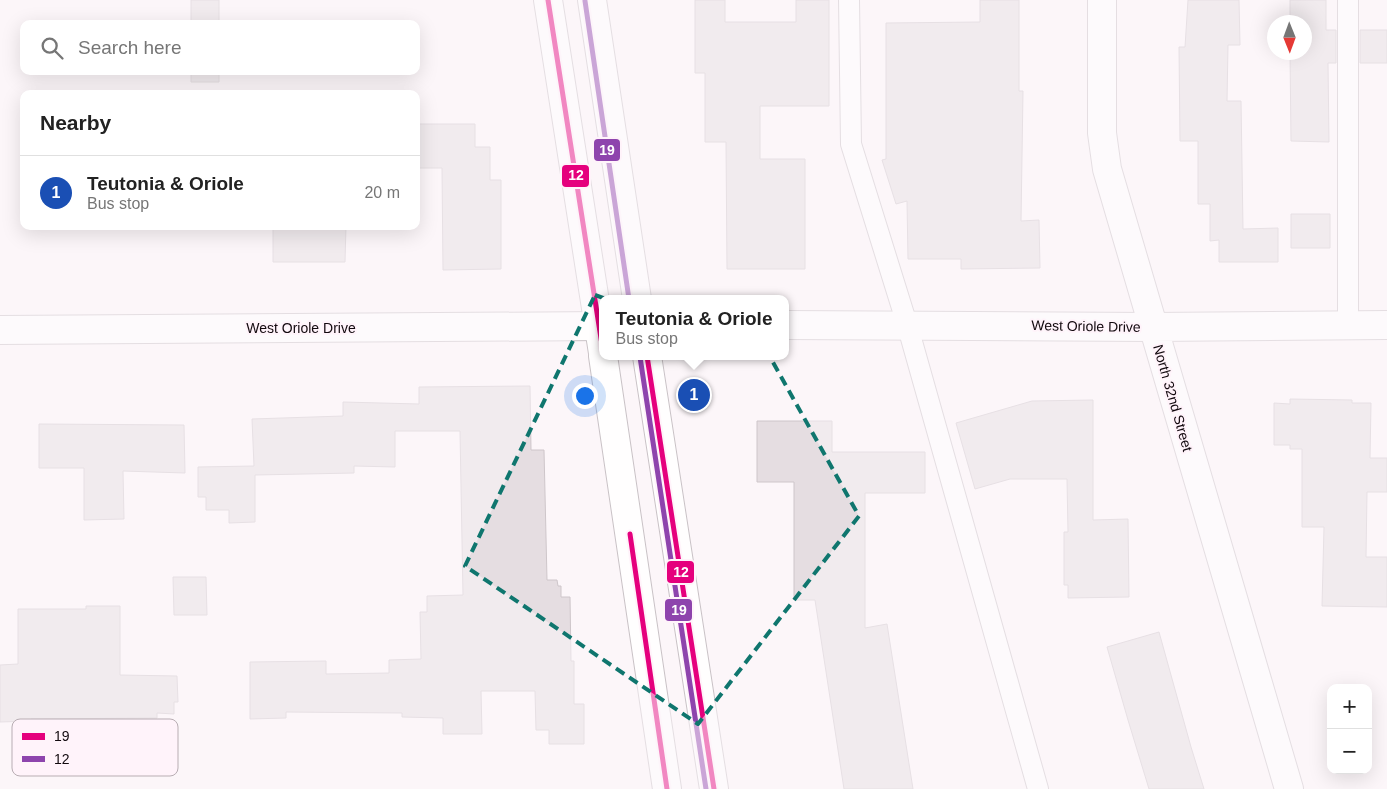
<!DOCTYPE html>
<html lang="en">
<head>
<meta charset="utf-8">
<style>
  :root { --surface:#fff; --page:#f2f2f2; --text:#222; --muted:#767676; --line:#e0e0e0; --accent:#645c60 }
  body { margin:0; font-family:Helvetica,sans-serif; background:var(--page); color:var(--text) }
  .controls { position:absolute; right:15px; bottom:15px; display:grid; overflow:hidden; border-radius:10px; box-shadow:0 5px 20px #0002 }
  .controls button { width:45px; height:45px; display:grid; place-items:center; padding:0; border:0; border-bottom:1px solid var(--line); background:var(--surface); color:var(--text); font:25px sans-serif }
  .compass { position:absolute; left:1267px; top:15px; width:45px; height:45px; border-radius:50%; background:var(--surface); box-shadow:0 5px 20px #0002; rotate:179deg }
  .you { position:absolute; left:584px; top:395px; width:18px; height:18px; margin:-12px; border:4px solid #fff; border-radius:50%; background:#1a73e8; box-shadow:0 0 0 8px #1a73e833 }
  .badge { display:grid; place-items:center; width:32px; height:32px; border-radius:50%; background:var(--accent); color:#fff; font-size:16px; font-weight:700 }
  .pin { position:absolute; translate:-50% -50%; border:2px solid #fff; box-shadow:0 1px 5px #0006 }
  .popup { position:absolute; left:599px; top:295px; width:190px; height:65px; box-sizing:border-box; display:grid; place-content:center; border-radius:10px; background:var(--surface); filter:drop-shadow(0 1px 4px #0005); font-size:16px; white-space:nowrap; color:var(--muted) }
  .popup b { font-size:19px; color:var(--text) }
  .popup::after { content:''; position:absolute; left:50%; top:100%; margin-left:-10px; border:10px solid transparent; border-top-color:var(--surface) }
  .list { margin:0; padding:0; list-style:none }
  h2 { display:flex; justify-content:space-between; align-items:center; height:65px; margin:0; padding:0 20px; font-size:21px }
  h2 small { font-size:16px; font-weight:400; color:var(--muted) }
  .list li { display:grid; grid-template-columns:32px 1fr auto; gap:15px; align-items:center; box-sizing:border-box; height:75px; padding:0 20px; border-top:1px solid var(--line) }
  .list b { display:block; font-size:19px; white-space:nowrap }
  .list p { margin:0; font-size:16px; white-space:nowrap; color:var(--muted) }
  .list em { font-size:16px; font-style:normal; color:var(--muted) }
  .icon { flex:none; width:28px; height:28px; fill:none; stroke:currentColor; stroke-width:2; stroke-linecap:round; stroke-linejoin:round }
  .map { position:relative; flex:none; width:1387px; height:789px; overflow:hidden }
  .search { position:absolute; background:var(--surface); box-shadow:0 5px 20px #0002; left:20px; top:20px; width:400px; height:55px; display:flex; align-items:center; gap:12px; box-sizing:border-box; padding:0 18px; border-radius:10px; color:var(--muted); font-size:19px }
  .panel { position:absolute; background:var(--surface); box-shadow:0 5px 20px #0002; left:20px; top:90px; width:400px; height:140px; border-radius:10px }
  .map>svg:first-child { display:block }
  .building { fill:#e5dde1; stroke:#cec6ca }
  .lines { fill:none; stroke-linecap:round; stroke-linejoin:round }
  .service-casing { stroke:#c9c2c6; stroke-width:22 }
  .minor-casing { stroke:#c9c2c6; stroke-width:30 }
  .secondary-casing { stroke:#c9c2c6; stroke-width:30 }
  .service { stroke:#fffefe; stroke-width:20 }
  .minor { stroke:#fffefe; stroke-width:28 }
  .secondary { stroke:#fffefe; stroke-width:28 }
  .bus-1-casing { stroke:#fff3fa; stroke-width:9 }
  .bus-2-casing { stroke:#fff3fa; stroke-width:9 }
  .bus-1 { stroke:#e5007d; stroke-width:5 }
  .bus-2 { stroke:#8e44ad; stroke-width:5 }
  .marked { fill:none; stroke:#0f766e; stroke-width:4; stroke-dasharray:10 6; stroke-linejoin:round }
  .labels { text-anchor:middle; stroke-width:4; stroke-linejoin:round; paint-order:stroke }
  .street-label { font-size:14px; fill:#12090e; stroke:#fff3fa }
  .key { fill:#fff3fa; stroke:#b8adb3; stroke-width:1 }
  .key-label { font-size:14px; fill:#12090e }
  .line-badge { stroke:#fff3fa; stroke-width:2 }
  .badge-label { font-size:14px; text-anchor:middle; font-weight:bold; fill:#fff }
</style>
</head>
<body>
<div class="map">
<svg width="1387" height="789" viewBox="0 0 1387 789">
  <rect width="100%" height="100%" fill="#fcf6f9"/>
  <path class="building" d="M 191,0 L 219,0 L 219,24 L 191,24 Z
    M 695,0 L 725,0 L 725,22 L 796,22 L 796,0 L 829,0 L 829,106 L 760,106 L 760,159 L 805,159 L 805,269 L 727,269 L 726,142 L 705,142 L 705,73 L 695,73 Z
    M 980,0 L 1019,0 L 1019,91 L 1023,91 L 1021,221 L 1039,220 L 1040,268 L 961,269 L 961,259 L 908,259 L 907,201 L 896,204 L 882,160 L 886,159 L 886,23 L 980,22 Z
    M 1188,0 L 1239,0 L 1240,45 L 1228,45 L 1227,101 L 1241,101 L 1243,229 L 1278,228 L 1278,262 L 1219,262 L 1219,240 L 1210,241 L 1210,204 L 1198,204 L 1198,141 L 1180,141 L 1179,47 L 1185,47 Z
    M 1290,0 L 1326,0 L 1326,30 L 1336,30 L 1336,63 L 1328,63 L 1329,142 L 1291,141 L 1290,52 L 1304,52 L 1304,22 L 1290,22 Z
    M 1360,30 L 1387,30 L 1387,63 L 1360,63 Z
    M 191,71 L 219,71 L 219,82 L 191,82 Z
    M 416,124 L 475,124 L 475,147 L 490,147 L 490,180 L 501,180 L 501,269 L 443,270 L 442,168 L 416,168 Z
    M 1291,214 L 1330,214 L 1330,248 L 1291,248 Z
    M 273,226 L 346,226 L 345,262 L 273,262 Z
    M 530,386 L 531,450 L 544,450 L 547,580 L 557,580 L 558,586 L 561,586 L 561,597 L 570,597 L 571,661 L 574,661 L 574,704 L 584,704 L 584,744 L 549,744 L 549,730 L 536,730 L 535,691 L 481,691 L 482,734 L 443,734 L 443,718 L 402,717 L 402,713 L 286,712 L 286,718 L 250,719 L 250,662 L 326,661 L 326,674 L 389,673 L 389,660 L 421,659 L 420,612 L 427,612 L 427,596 L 463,595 L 460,431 L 395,431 L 395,467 L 354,466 L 354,473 L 255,475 L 255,522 L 229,523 L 229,510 L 206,510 L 206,497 L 198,497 L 198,467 L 254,466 L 252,419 L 343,416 L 343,402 L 419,404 L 419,387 Z
    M 1290,399 L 1352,400 L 1352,403 L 1371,403 L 1370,458 L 1387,458 L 1387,492 L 1367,492 L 1366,557 L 1387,557 L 1387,607 L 1322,606 L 1324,527 L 1302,527 L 1302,449 L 1290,449 L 1290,445 L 1274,445 L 1274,403 L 1290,404 Z
    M 1093,400 L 1093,520 L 1128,519 L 1129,597 L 1068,598 L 1068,585 L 1064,585 L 1064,532 L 1068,532 L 1067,479 L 1010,479 L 975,489 L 956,423 L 1032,401 Z
    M 757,421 L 832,421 L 832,452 L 925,452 L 925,493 L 865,493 L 865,628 L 887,624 L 913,789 L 844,789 L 815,600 L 794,600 L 794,482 L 757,482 Z
    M 39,424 L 184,425 L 185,473 L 123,471 L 124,519 L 84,520 L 84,468 L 39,468 Z
    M 173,577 L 206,577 L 207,615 L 174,615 Z
    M 86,606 L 120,606 L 120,675 L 177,676 L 178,702 L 174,702 L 174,714 L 157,713 L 157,718 L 31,719 L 31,721 L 0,722 L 0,665 L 18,664 L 18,609 L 86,609 Z
    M 1159,632 L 1191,747 L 1204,789 L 1149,789 L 1128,720 L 1107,647 Z"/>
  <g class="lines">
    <defs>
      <path id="service" d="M 849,0 L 851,144 L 907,324 L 1038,789
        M 1348,0 L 1348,326"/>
      <path id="minor" d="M 1102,0 L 1102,133 L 1107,169 L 1289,789
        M 785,325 L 1152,327 L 1387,325
        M 0,330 L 603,326"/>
      <path id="secondary" d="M 548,0 L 603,353
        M 592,0 L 637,299
        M 603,356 L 667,789
        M 647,356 L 714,789"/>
    </defs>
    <use href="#service" class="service-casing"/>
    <use href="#minor" class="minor-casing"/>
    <use href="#secondary" class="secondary-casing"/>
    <use href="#service" class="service"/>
    <use href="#minor" class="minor"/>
    <use href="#secondary" class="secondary"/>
    <defs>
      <path id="bus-1" d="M 548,0 L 603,351
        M 647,356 L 714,789
        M 630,534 L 667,789"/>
      <path id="bus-2" d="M 585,1 L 629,299
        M 640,357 L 706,789"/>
    </defs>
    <use href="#bus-1" class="bus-1-casing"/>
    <use href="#bus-2" class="bus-2-casing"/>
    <use href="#bus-1" class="bus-1"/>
    <use href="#bus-2" class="bus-2"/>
  </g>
  <path d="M0 0H1387V789H0ZM 595,295 L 770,357 L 859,516 L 698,724 L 465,566 Z" fill="#fcf6f9" fill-opacity=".55" fill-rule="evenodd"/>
  <path class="marked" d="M 595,295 L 770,357 L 859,516 L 698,724 L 465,566 Z"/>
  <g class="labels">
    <g class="street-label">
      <text transform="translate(1086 326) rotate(1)" y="5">West Oriole Drive</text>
      <text x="301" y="333">West Oriole Drive</text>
      <text transform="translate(1173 398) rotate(74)" y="5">North 32nd Street</text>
    </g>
  </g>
  <rect x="12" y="719" width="166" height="57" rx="8" class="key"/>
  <rect x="22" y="733" width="23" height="7" fill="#e5007d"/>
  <rect x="22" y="756" width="23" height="6" fill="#8e44ad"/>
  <g class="key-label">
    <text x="54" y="741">19</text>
    <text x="54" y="764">12</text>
  </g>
  <g class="line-badge">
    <rect x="593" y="138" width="28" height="24" rx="5" fill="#8e44ad"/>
    <rect x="561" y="164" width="29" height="24" rx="5" fill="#e5007d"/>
    <rect x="666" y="560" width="29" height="24" rx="5" fill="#e5007d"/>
    <rect x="664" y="598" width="29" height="24" rx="5" fill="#8e44ad"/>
  </g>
  <g class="badge-label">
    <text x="607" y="155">19</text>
    <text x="576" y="180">12</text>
    <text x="681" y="577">12</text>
    <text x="679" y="615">19</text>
  </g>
</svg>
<div class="controls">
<button>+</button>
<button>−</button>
</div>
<svg class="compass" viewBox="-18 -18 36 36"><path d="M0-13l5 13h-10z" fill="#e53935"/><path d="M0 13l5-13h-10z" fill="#767676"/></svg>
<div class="you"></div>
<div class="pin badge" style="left:694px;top:395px;background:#1a4fb4">1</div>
<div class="popup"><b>Teutonia &amp; Oriole</b>Bus stop</div>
<div class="search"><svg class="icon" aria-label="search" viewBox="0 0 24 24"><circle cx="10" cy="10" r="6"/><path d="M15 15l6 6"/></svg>Search here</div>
<section class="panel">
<h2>Nearby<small></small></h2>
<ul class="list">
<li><span class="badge" style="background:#1a4fb4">1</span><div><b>Teutonia &amp; Oriole</b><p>Bus stop</p></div><em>20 m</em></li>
</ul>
</section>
</div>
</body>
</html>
